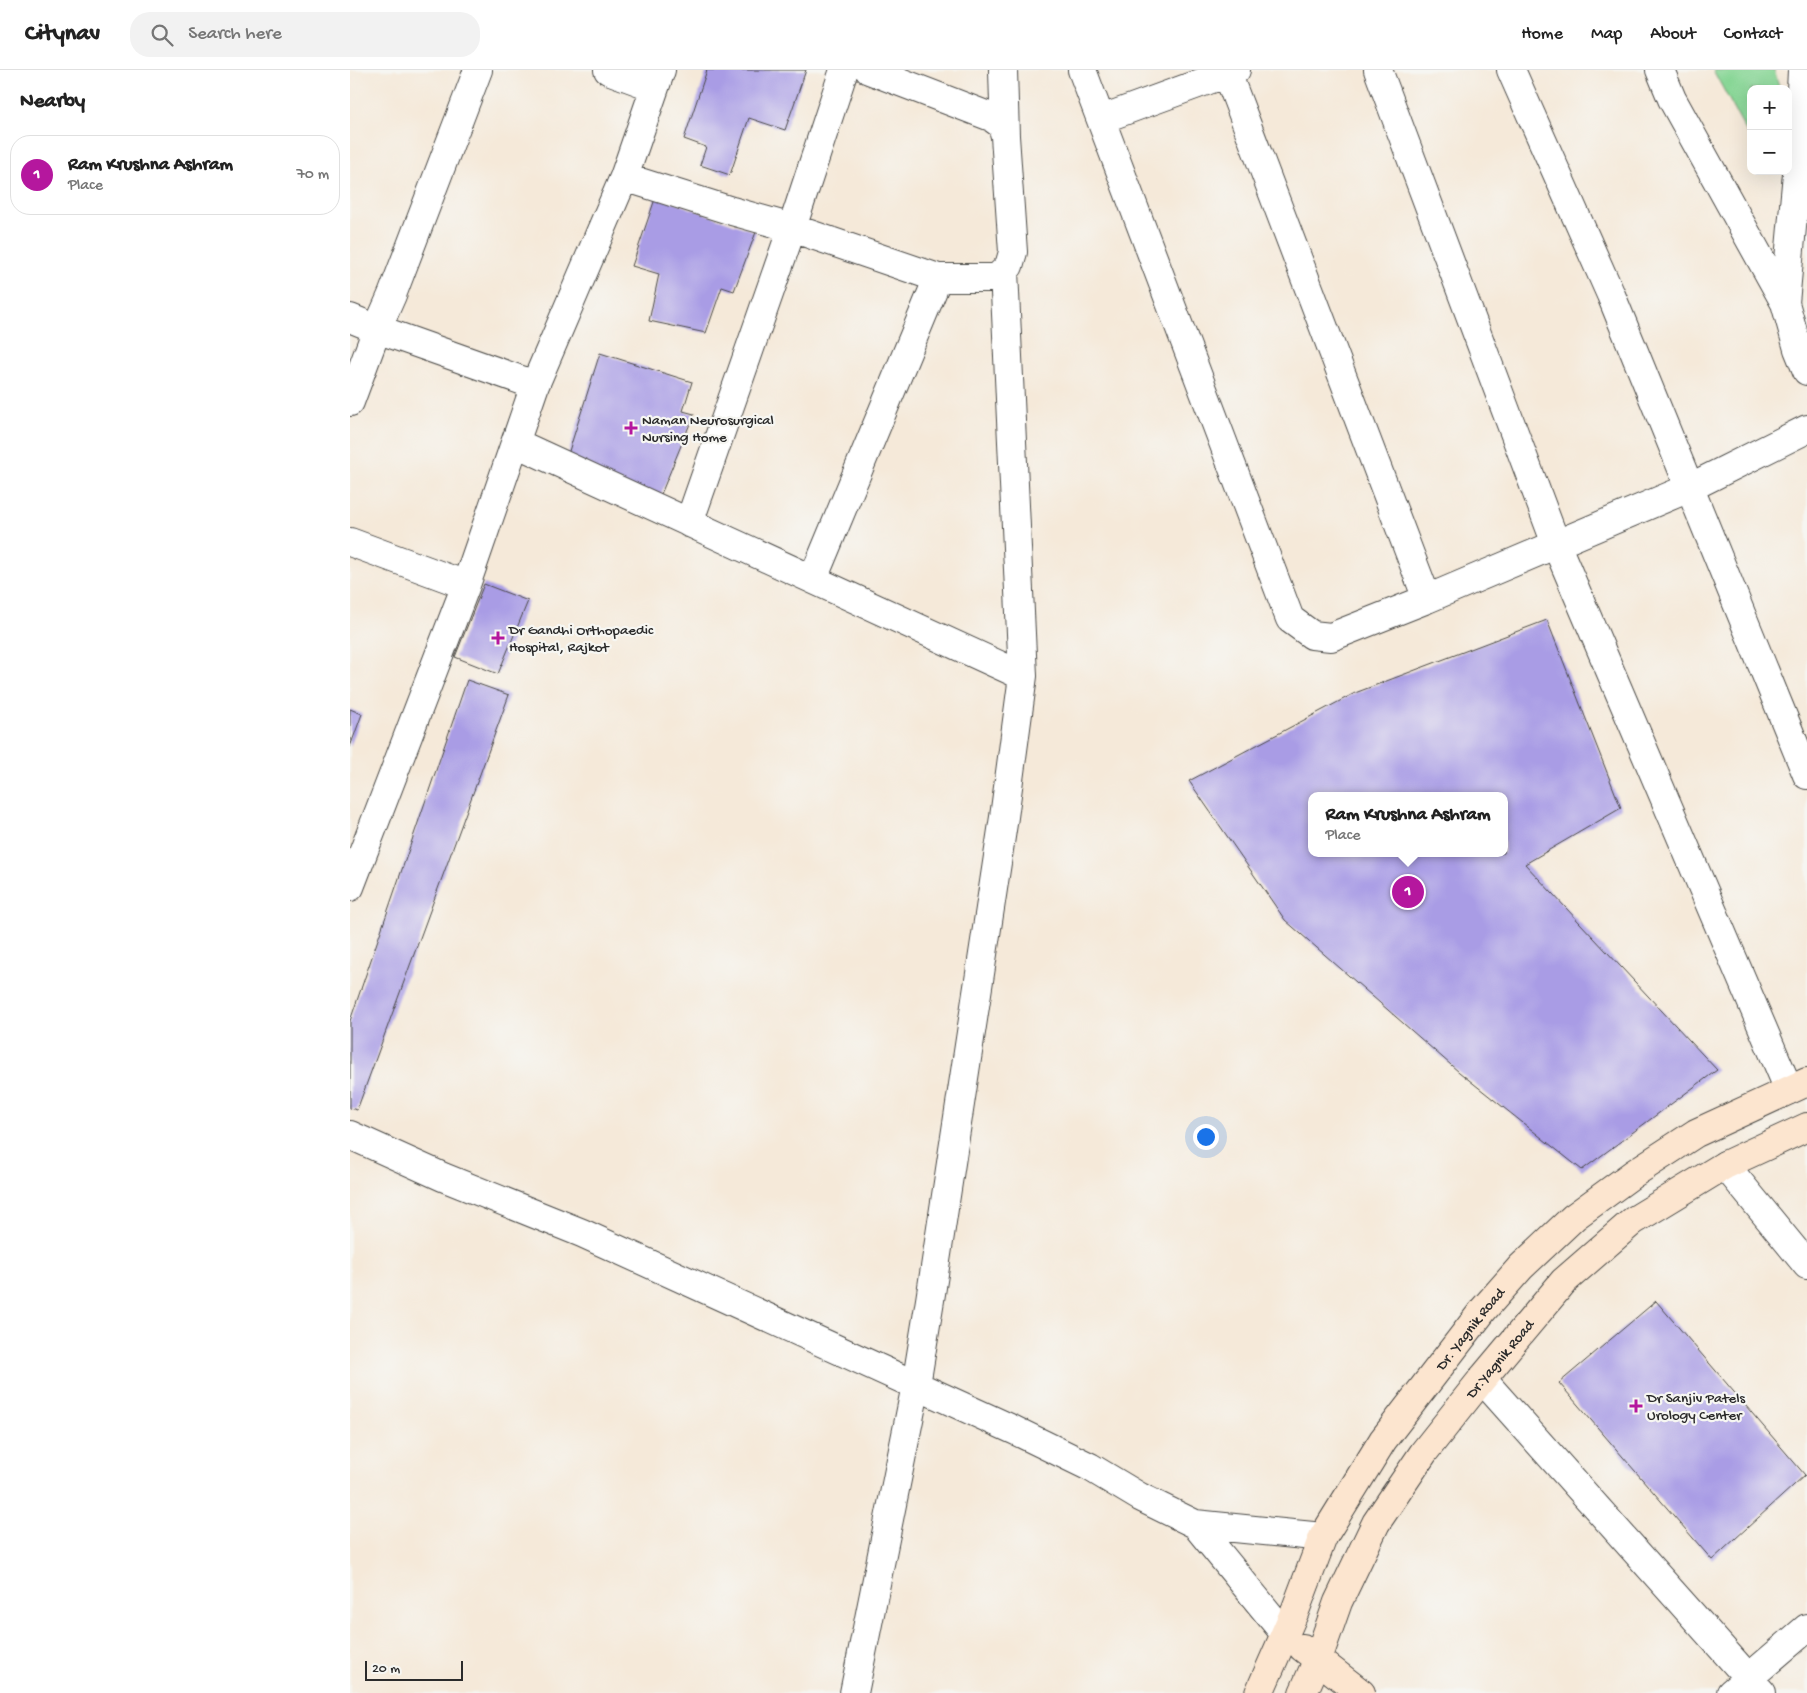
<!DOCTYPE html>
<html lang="en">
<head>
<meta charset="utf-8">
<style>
  :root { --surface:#fff; --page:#f2f2f2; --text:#222; --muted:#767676; --line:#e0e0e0; --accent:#b5179e }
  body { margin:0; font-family:"Gochi Hand",sans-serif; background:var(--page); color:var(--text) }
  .controls { position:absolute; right:15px; top:15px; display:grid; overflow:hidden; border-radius:10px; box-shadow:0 5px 20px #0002 }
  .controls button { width:45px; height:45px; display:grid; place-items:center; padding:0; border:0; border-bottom:1px solid var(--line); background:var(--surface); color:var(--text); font:25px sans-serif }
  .scale { position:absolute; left:15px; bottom:12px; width:98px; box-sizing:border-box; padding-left:5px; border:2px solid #2b2b2b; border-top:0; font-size:14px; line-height:18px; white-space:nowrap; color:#2b2b2b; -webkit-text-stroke:4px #f6f6f2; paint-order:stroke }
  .you { position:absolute; left:855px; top:1066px; width:18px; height:18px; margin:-12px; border:4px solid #fff; border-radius:50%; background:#1a73e8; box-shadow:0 0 0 8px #1a73e833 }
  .badge { display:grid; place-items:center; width:32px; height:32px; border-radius:50%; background:var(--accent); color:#fff; font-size:16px; font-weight:700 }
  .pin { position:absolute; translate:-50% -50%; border:2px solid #fff; box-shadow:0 1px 5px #0006 }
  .popup { position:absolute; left:958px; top:722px; width:200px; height:65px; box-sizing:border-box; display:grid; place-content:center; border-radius:10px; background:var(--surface); filter:drop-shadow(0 1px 4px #0005); font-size:16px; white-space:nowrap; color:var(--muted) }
  .popup b { font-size:19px; color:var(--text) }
  .popup::after { content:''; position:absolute; left:50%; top:100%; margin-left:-10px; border:10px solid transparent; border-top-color:var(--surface) }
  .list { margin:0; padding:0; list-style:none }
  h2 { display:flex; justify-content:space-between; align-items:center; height:65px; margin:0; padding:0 20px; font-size:21px }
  h2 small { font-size:16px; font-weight:400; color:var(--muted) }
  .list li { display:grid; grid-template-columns:32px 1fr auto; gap:15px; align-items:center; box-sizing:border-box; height:80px; margin:0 10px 10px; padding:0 10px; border:1px solid var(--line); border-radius:20px }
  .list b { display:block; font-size:19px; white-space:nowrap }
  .list p { margin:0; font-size:16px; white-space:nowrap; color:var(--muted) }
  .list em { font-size:16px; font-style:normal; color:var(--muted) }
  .icon { flex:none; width:28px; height:28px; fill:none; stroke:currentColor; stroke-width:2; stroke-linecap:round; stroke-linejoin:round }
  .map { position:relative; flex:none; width:1457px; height:1623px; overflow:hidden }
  header { display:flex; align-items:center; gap:30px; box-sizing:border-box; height:70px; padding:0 25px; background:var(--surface); border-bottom:1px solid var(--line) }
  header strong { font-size:24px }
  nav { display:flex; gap:28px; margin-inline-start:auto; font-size:18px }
  .search { width:350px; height:45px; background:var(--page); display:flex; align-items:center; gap:12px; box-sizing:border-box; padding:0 18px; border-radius:20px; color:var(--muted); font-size:19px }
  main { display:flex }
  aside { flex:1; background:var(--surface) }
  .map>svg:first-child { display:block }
  .green { fill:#87d695; stroke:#598060 }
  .building { fill:#a99ce5; fill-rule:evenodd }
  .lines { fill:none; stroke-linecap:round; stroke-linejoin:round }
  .street-casing { stroke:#494845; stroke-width:30 }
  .secondary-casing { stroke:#494845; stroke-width:30 }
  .street { stroke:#fff; stroke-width:28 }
  .secondary { stroke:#fce5cf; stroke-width:28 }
  .poi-dot { fill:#b5179e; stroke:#f6f6f2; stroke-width:2 }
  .labels { text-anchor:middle; stroke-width:4.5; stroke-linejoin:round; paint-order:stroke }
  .poi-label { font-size:15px; fill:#2b2b2b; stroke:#f6f6f2; text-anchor:start }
  .street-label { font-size:15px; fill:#2b2b2b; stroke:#f6f6f2 }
</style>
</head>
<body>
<header>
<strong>Citynav</strong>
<div class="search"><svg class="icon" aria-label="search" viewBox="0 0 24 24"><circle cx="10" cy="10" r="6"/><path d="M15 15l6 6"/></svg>Search here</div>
<nav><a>Home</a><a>Map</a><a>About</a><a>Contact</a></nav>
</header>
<main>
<aside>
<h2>Nearby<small></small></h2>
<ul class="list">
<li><span class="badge">1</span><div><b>Ram Krushna Ashram</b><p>Place</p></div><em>70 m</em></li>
</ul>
</aside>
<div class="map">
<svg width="1457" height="1623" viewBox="0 0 1457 1623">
  <rect width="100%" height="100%" fill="#f6f6f2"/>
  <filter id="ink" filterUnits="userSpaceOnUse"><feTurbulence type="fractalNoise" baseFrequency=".02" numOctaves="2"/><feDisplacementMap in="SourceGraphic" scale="10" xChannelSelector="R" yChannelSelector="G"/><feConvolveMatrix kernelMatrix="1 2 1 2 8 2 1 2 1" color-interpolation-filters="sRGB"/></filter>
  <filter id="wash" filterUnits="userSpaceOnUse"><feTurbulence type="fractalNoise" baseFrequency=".0096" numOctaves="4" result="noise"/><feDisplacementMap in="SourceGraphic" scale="20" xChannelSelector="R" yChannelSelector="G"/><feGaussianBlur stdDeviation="1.12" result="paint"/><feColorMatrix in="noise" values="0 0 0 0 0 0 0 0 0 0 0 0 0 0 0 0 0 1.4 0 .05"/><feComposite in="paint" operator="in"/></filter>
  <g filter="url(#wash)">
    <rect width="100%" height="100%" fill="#f5e9d9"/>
    <path class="green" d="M 1363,0 L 1424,0 L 1430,19 L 1401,19 L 1401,70 Z"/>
    <g id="blocks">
      <path class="building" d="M 357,0 L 456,0 L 435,60 L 399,48 L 380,105 L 350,95 L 356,77 L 334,69 Z
        M 306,126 L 406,162 L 384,221 L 372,217 L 356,263 L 299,251 L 309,204 L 282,196 Z
        M 250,283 L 342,312 L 333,341 L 344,344 L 309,429 L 213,400 Z
        M 134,514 L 178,531 L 148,604 L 105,587 Z
        M 1197,550 L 1271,738 L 1175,794 L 1367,1000 L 1232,1100 L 1109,1002 L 935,850 L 839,711 L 1005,623 ZM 962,726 L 1154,726 L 1154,783 L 962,783 Z
        M 117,610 L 159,625 L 7,1040 L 0,1038 L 0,951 Z
        M 0,639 L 12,644 L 0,677 Z
        M 1306,1231 L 1455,1405 L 1362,1490 L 1209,1313 Z"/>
    </g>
  </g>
  <g filter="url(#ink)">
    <use href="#blocks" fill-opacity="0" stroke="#494845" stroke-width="1"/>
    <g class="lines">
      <defs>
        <path id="street" d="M 258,0 L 304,17
          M 519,0 L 641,47 L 652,55 L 655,66
          M 732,0 L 940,549 L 962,565 L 981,567 L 1077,529 L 1339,418 L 1457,359
          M 876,0 L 1077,529
          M 1028,0 L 1206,474 L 1439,1020
          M 1161,0 L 1261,225 L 1457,705
          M 1310,0 L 1322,29 L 1435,233 L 1448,279 L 1457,301
          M 752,49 L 886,0
          M 274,107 L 382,141 L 442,158 L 588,208 L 647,208 L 659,196 L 663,182 L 655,66 L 653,0
          M 1435,233 L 1447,103 L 1452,0
          M 0,248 L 27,259 L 185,315
          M 0,332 L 27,259 L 42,225 L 128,0
          M 166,373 L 673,606
          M 339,453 L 442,158 L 494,0
          M 0,472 L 116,515
          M 463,509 L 588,208
          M 0,817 L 116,515 L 185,315 L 274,107 L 311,0
          M 0,1065 L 93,1107 L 232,1163 L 664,1360 L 740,1397 L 790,1427 L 845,1454 L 973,1467
          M 1375,1095 L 1457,1195
          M 1132,1309 L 1412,1623
          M 845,1454 L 935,1564
          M 504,1623 L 566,1315 L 580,1230 L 654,747 L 673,606 L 654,201
          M 1381,1623 L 1457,1558"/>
        <g id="secondary">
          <path d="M 953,1578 L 1011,1623"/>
          <path id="s1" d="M 909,1623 L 945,1541 L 973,1467 L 1033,1370 L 1134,1239 L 1171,1197 L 1224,1147 L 1283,1104 L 1346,1063 L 1457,1012"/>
          <path id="s2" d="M 953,1623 L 968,1589 L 988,1532 L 1026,1453 L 1074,1382 L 1132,1309 L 1214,1211 L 1283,1151 L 1375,1095 L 1457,1057"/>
        </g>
      </defs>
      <use href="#street" class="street-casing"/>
      <use href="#secondary" class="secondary-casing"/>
      <use href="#street" class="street"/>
      <use href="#secondary" class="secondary"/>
    </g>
  </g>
  <g class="poi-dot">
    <path d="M278.5 350.5h5v5h5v5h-5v5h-5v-5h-5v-5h5z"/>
    <path d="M145.5 560.5h5v5h5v5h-5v5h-5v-5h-5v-5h5z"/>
    <path d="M1283.5 1328.5h5v5h5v5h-5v5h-5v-5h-5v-5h5z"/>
  </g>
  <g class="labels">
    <g class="poi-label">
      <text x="292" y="354">Naman Neurosurgical<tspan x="292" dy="17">Nursing Home</tspan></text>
      <text x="159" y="564">Dr Gandhi Orthopaedic<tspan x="159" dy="17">Hospital, Rajkot</tspan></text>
      <text x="1297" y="1332">Dr Sanjiv Patels<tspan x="1297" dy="17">Urology Center</tspan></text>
    </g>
    <g class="street-label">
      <text dy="5" stroke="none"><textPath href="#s1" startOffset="424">Dr. Yagnik Road</textPath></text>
      <text dy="5" stroke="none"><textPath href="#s2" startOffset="391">Dr.Yagnik Road</textPath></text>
    </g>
  </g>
</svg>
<div class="controls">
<button>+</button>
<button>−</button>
</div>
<div class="scale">20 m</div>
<div class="you"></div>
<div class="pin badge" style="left:1058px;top:822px">1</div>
<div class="popup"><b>Ram Krushna Ashram</b>Place</div>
</div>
</main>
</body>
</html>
